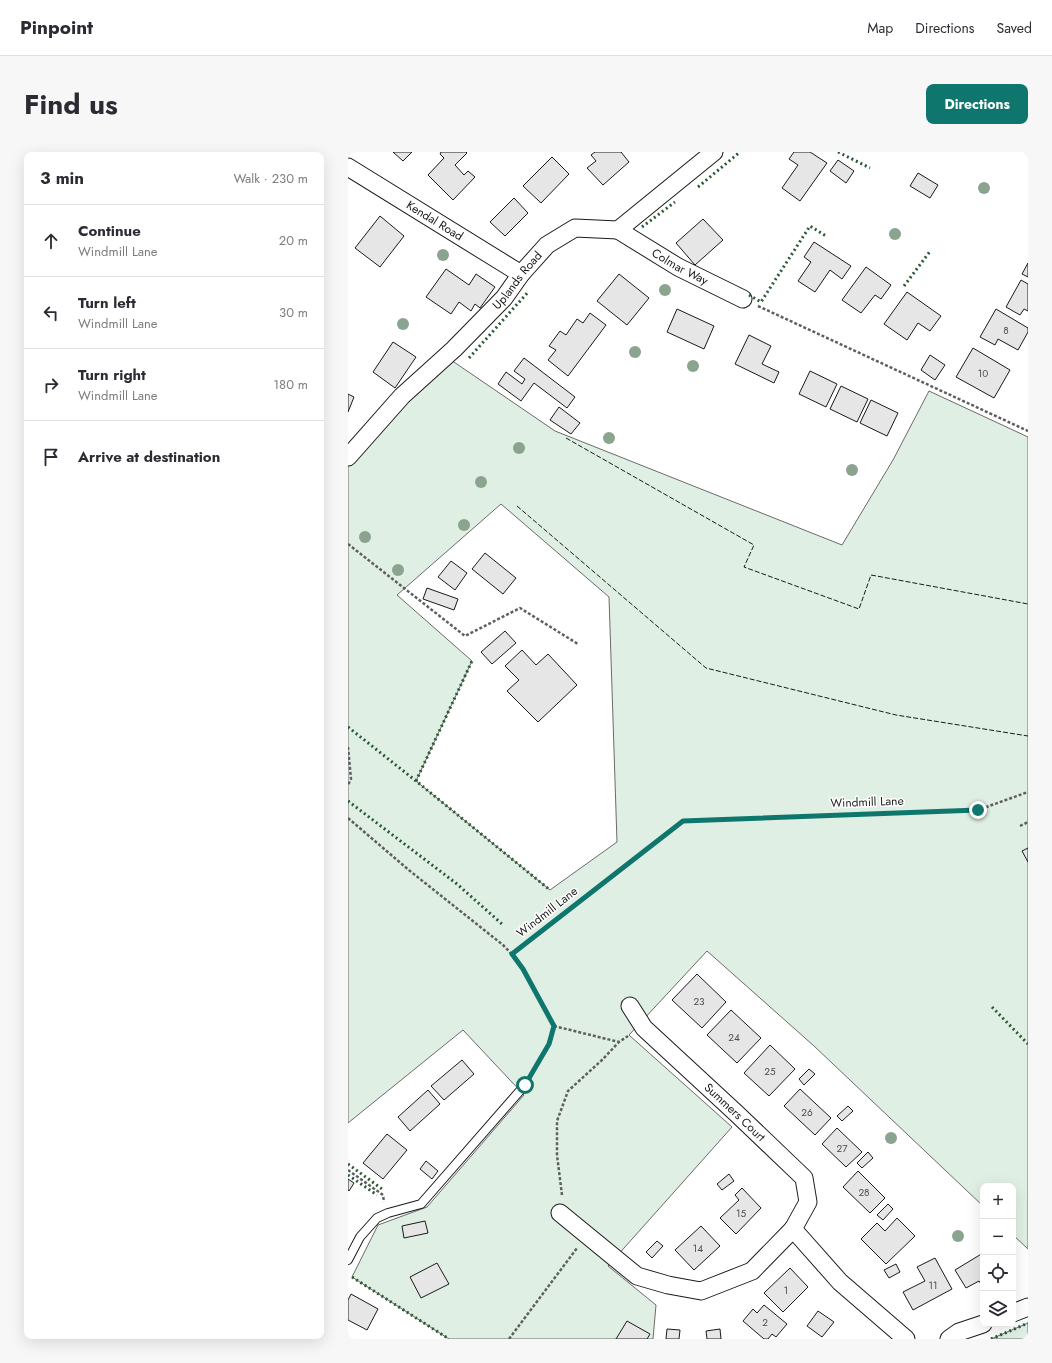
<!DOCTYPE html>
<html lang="en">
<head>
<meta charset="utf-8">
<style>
  :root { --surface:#fff; --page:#f7f7f7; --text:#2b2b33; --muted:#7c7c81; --line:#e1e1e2; --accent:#0f766e }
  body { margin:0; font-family:Jost,sans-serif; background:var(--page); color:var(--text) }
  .controls { position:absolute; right:12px; bottom:12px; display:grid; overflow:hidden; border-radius:8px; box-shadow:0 4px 16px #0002 }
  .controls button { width:36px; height:36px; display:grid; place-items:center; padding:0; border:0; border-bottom:1px solid var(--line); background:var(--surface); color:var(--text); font:20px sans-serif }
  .stop { position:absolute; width:12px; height:12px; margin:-9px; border:3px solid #0f766e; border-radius:50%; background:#fff }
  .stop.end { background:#0f766e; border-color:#fff; box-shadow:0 1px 4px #0008 }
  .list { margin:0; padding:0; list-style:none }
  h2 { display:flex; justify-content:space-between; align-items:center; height:52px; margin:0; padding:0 16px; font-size:17px }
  h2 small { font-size:13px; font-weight:400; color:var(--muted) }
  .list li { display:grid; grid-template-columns:26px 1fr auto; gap:12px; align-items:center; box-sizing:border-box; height:72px; padding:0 16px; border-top:1px solid var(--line) }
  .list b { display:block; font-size:15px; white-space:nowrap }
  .list p { margin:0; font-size:13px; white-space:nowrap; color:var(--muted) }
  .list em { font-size:13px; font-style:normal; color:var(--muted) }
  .icon { flex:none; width:22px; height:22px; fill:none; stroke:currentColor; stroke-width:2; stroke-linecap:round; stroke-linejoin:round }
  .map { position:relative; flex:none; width:680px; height:1187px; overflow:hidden; border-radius:8px }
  header { display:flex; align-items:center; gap:24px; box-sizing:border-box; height:56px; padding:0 20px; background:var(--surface); border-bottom:1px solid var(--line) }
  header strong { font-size:19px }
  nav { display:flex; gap:22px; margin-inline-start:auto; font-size:14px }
  .intro { display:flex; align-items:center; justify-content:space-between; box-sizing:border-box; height:96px; padding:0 24px }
  h1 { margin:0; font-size:28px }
  .button { padding:10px 18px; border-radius:8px; background:var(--accent); color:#fff; font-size:14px; font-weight:700 }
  main { display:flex; gap:24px; padding:0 24px }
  aside { flex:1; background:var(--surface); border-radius:8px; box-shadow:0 4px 16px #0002 }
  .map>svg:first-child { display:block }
  .green { fill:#e0efe3; stroke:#6a6a6a; fill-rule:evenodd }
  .building { fill:#e6e6e6; stroke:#1a1a1a }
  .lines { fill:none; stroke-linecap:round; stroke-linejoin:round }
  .service-casing { stroke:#1a1a1a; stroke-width:10 }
  .minor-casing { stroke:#1a1a1a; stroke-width:19 }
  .path { stroke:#5f5f5f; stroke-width:2.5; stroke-dasharray:3 2; stroke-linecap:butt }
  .service { stroke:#fff; stroke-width:8 }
  .minor { stroke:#fff; stroke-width:17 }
  .hedge { stroke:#2b5a34; stroke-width:3; stroke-dasharray:2 3; stroke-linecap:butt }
  .fence { stroke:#1a1a1a; stroke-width:1; stroke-dasharray:5 2; stroke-linecap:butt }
  .tree { fill:#8aa48f }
  .route { stroke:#0f766e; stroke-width:5 }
  .labels { text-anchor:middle; stroke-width:3; stroke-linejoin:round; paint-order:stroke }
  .number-label { font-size:10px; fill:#4d4d4d }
  .street-label { font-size:12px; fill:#1a1a1a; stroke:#fff }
</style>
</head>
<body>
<header>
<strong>Pinpoint</strong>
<nav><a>Map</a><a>Directions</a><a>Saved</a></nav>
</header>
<div class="intro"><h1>Find us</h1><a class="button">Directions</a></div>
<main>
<aside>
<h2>3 min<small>Walk · 230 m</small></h2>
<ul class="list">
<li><svg class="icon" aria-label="ahead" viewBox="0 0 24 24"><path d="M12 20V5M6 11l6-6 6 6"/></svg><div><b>Continue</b><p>Windmill Lane</p></div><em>20 m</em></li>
<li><svg class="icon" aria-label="left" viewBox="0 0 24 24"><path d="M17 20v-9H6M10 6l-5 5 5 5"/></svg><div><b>Turn left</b><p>Windmill Lane</p></div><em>30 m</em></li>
<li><svg class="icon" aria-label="right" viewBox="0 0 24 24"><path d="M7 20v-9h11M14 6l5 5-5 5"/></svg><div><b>Turn right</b><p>Windmill Lane</p></div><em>180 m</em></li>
<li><svg class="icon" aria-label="arrive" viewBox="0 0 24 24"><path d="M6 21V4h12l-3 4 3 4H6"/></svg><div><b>Arrive at destination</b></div></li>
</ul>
</aside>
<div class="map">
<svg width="680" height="1187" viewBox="0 0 680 1187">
  <rect width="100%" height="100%" fill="#fff"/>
  <path class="green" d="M 103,208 L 207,279 L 494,393 L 545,308 L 581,239 L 680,285 L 680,1097 L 665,1083 L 665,1034 L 635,1034 L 635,1054 L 466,894 L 359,799 L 281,883 L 384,975 L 260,1114 L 308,1153 L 305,1187 L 101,1187 L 4,1125 L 30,1073 L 79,1055 L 176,943 L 115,878 L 0,971 L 0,312 L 57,247 ZM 153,352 L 261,445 L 269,690 L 202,738 L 68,629 L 124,509 L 49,443 Z
    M 680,1171 L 680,1187 L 643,1187 Z"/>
  <path class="building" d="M 45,0 L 64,0 L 55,9 Z
    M 93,0 L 118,0 L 119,1 L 107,13 L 116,23 L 120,19 L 127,25 L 105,48 L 80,23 L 96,6 L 92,2 Z
    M 247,0 L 273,0 L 281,10 L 255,33 L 239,16 L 248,9 L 243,3 Z
    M 446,0 L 462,0 L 479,11 L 452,49 L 434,36 L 450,13 L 441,7 Z
    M 204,5 L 221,22 L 193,51 L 175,34 Z
    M 490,8 L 506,19 L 498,31 L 482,19 Z
    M 570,21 L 590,33 L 582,46 L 562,34 Z
    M 166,46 L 180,61 L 157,84 L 142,70 Z
    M 32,64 L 56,84 L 32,115 L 7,96 Z
    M 355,67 L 375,88 L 347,113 L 328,91 Z
    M 466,90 L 503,114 L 494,127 L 482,118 L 467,140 L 450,129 L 463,110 L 456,105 Z
    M 680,111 L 680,125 L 674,122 Z
    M 518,115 L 543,133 L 533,147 L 527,143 L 513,161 L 494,148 Z
    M 98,117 L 121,133 L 128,122 L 147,135 L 132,156 L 127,152 L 123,159 L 111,150 L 103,162 L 78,145 Z
    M 271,122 L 301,146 L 279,173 L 249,149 Z
    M 673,128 L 680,132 L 680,159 L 676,157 L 672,163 L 658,155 Z
    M 559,140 L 593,164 L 582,179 L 570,171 L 559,188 L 536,172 Z
    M 329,157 L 366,174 L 356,197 L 319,180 Z
    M 648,157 L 680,176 L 680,180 L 670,198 L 650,187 L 647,193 L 632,185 Z
    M 242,161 L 258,173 L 220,224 L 200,208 L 208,198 L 201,194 L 212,179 L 218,183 L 229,167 L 235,171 Z
    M 401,183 L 423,194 L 414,212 L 431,220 L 426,231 L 387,212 Z
    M 45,190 L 68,205 L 47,236 L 25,220 Z
    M 625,196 L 662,218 L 646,246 L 608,225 Z
    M 582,203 L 597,213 L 587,228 L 573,218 Z
    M 176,206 L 227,245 L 219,256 L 186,231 L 173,249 L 150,232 L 158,220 L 174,232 L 177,227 L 166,219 Z
    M 462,219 L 489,232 L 478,255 L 451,242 Z
    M 493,234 L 520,247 L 509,270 L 482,257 Z
    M 0,242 L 6,245 L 0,260 Z
    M 523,248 L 550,261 L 539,284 L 512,271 Z
    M 211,255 L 232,271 L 223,282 L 202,268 Z
    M 137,401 L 168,426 L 155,442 L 124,417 Z
    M 103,409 L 119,421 L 107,438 L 90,425 Z
    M 79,436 L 110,447 L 106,458 L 75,447 Z
    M 157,479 L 168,491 L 144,512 L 133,500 Z
    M 174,498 L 188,513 L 200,502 L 229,533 L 190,570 L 159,539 L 171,528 L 157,514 Z
    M 680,696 L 680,710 L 674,699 Z
    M 349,822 L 378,850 L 354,876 L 324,848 Z
    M 383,858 L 413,886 L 389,911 L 359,883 Z
    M 422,893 L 447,917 L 421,944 L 396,921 Z
    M 114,908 L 126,922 L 96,948 L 83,934 Z
    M 461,917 L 467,922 L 456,933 L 451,927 Z
    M 452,937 L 483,966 L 467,983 L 436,954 Z
    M 80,938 L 92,952 L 62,979 L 50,965 Z
    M 500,954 L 505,959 L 494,969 L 489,964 Z
    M 489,976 L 514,1000 L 498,1015 L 474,992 Z
    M 39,982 L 59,998 L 35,1027 L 15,1011 Z
    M 520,1000 L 525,1006 L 514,1016 L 509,1011 Z
    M 78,1009 L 90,1019 L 84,1027 L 72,1017 Z
    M 510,1019 L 537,1046 L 522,1061 L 495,1035 Z
    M 381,1022 L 386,1029 L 374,1038 L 369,1032 Z
    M 0,1027 L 6,1031 L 1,1039 L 0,1038 Z
    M 394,1036 L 413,1056 L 388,1082 L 372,1066 L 391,1048 L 387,1043 Z
    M 540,1052 L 545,1057 L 535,1068 L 529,1063 Z
    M 549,1066 L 567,1084 L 538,1112 L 513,1087 L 529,1071 L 537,1079 Z
    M 77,1069 L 80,1081 L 56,1086 L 54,1074 Z
    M 353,1074 L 372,1094 L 346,1118 L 327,1098 Z
    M 309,1089 L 315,1094 L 304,1106 L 298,1100 Z
    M 635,1101 L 635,1131 L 633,1132 L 631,1129 L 618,1136 L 607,1118 Z
    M 587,1106 L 604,1137 L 565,1158 L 555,1140 L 577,1129 L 569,1115 Z
    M 89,1111 L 101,1132 L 73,1146 L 62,1125 Z
    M 548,1112 L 552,1120 L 541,1126 L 536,1118 Z
    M 442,1116 L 460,1135 L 435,1160 L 416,1141 Z
    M 3,1142 L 30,1157 L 19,1178 L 0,1168 L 0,1148 Z
    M 416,1153 L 439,1172 L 428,1185 L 424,1182 L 420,1187 L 416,1187 L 395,1169 L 405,1157 L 409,1161 Z
    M 470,1159 L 486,1170 L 474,1185 L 459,1174 Z
    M 279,1169 L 302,1182 L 299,1187 L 268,1187 Z
    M 319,1177 L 332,1178 L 331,1187 L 318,1187 Z
    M 372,1177 L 373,1187 L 359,1187 L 358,1179 Z"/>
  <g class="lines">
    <defs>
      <path id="service" d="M 0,1108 L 12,1085 L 29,1066 L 40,1061 L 73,1052 L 177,933"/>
      <g id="minor">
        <path id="s1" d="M 0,15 L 173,122"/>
        <path id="s2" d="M 270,78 L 330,115 L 395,147"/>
        <path id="s3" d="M 0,305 L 54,244 L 106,197 L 156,146 L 173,122 L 199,93 L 227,76 L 270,78 L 366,0"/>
        <path id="s4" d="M 282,854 L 296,876 L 388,961 L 456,1026 L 460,1050 L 445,1077"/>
        <path d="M 212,1061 L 289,1124 L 320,1133 L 353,1139 L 404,1119 L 445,1077 L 492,1130 L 558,1187"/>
        <path d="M 665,1161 L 680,1155"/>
        <path d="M 601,1187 L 611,1180 L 635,1172"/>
      </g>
    </defs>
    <use href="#service" class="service-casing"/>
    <use href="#minor" class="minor-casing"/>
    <path class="path" d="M 410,154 L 680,279
      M 0,392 L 117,484 L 172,456 L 230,492
      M 0,595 L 3,627 L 0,633
      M 0,666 L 62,719 L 155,793 C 178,816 191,846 206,874 L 201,892 L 184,922
      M 672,674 L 680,670
      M 164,802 L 335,669 L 630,658 L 680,640
      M 206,874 L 271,890 L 280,884
      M 0,1018 L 35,1043 L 36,1050
      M 214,1043 L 209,1003 L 209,969 L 220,939 L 254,908 L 271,890
      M 161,1187 L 229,1096"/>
    <use href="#service" class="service"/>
    <use href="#minor" class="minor"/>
    <path class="hedge" d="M 490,0 L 522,16
      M 350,35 L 392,0
      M 294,75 L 327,50
      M 556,134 L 583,98
      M 401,143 L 413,150 L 462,74 L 478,84
      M 121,206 L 181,139
      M 0,575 L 68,629 L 202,738
      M 68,629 L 124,509
      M 0,649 L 109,732 L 154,772
      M 644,855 L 680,892
      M 0,1012 L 34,1037
      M 0,1023 L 29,1043
      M 4,1125 L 101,1187
      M 643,1187 L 680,1171"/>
    <path class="fence" d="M 218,286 L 406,393 L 396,415 L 511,457 L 523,423 L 680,452
      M 169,354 L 358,516 L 548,563 L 680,584"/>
  </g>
  <g class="tree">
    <circle cx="636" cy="36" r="6"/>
    <circle cx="547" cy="82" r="6"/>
    <circle cx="95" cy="103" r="6"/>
    <circle cx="317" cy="138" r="6"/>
    <circle cx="55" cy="172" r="6"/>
    <circle cx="287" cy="200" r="6"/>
    <circle cx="345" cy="214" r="6"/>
    <circle cx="261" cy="286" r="6"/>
    <circle cx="171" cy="296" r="6"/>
    <circle cx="504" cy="318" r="6"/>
    <circle cx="133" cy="330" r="6"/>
    <circle cx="116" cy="373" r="6"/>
    <circle cx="17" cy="385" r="6"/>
    <circle cx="50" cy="418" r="6"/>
    <circle cx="543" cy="986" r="6"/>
    <circle cx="610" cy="1084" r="6"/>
  </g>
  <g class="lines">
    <path class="route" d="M 177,933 L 201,892 L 206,874 L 175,817 L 164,802 L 335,669 L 630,658"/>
  </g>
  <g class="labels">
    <g class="number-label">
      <text x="658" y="182">8</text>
      <text x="635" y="225">10</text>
      <text x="351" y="853">23</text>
      <text x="386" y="889">24</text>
      <text x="422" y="923">25</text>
      <text x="459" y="964">26</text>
      <text x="494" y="1000">27</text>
      <text x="516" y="1044">28</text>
      <text x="393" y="1065">15</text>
      <text x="350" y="1100">14</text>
      <text x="585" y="1137">11</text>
      <text x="438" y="1142">1</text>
      <text x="417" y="1174">2</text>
    </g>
    <g class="street-label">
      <text dy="4" stroke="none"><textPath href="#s1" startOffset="102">Kendal Road</textPath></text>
      <text dy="4" stroke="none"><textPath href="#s2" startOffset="72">Colmar Way</textPath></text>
      <text dy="4" stroke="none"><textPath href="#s3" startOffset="245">Uplands Road</textPath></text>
      <text transform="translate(519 650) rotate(-2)" y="4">Windmill Lane</text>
      <text transform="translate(199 760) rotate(-38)" y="4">Windmill Lane</text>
      <text dy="4" stroke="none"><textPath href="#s4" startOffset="150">Summers Court</textPath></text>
    </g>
  </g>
</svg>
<div class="controls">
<button>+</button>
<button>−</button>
<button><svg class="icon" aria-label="locate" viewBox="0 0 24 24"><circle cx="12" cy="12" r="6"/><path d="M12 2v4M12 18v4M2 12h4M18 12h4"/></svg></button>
<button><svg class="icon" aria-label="layers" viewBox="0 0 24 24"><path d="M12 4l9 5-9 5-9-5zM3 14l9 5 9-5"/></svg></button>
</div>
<div class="stop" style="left:177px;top:933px"></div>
<div class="stop end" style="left:630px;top:658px"></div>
</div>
</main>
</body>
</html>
